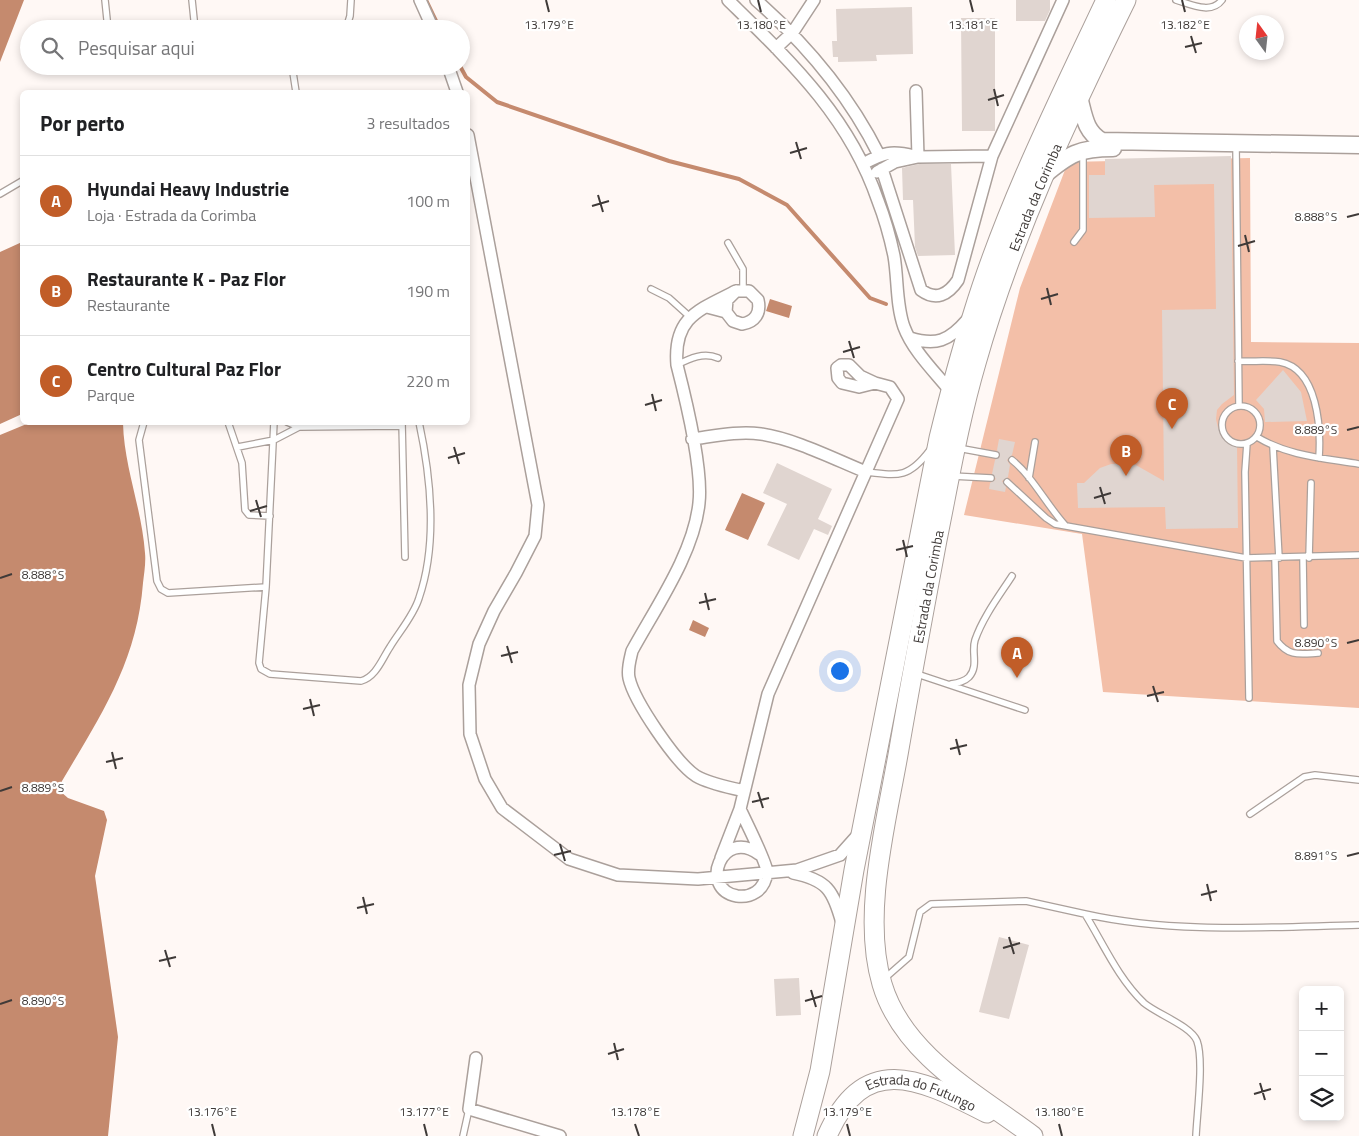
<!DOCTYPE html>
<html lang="pt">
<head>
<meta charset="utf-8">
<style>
  :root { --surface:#fff; --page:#f2f2f2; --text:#202124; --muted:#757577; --line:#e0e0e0; --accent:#c15d28 }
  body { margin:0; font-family:"Titillium Web",sans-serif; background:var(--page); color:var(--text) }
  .controls { position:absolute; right:15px; bottom:15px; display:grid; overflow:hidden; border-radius:8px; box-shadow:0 2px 8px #0003 }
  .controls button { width:45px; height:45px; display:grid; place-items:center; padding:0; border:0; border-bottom:1px solid var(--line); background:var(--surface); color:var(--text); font:25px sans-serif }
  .compass { position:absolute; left:1239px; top:15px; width:45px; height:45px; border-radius:50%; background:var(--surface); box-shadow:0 2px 8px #0003; rotate:345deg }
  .you { position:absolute; left:839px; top:670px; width:18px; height:18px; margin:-12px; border:4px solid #fff; border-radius:50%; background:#1a73e8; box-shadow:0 0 0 8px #1a73e833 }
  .badge { display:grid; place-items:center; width:32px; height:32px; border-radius:50%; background:var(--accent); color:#fff; font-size:16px; font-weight:700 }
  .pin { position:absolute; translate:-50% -41px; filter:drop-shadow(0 1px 2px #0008) }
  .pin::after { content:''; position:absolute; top:26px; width:18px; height:15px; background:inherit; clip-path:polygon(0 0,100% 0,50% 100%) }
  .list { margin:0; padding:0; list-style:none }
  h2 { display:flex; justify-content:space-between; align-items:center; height:65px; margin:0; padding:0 20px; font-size:21px }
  h2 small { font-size:16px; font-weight:400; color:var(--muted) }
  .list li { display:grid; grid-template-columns:32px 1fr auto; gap:15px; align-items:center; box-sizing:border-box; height:90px; padding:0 20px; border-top:1px solid var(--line) }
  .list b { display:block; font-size:19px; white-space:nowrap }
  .list p { margin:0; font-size:16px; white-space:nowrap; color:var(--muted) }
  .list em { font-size:16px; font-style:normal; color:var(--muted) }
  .icon { flex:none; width:28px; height:28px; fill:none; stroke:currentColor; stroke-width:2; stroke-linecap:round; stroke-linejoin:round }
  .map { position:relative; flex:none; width:1359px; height:1136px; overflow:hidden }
  .search { position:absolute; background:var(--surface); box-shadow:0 2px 8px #0003; left:20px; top:20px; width:450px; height:55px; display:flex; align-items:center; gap:12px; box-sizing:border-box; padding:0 18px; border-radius:28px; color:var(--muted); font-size:19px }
  .panel { position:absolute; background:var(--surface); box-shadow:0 2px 8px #0003; left:20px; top:90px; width:450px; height:335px; border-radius:8px }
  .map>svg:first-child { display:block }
  .green { fill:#f3bfa8 }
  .water { fill:#c58a6e }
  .pier { fill:#fff8f5 }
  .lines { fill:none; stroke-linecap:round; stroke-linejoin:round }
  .stream { stroke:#c58a6e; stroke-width:4 }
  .building { fill:#e0d5d0 }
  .lane-casing { stroke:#aba09b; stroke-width:8 }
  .street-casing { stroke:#aba09b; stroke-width:14 }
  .secondary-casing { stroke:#aba09b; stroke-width:19 }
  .primary-casing { stroke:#aba09b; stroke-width:21 }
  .lane { stroke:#fff; stroke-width:5.5 }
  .street { stroke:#fff; stroke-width:11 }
  .secondary { stroke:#fff; stroke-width:16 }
  .primary { stroke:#fff; stroke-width:19 }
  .ticks { fill:none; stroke:#3f3a38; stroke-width:2 }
  .labels { text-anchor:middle; stroke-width:4.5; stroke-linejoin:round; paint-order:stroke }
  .street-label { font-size:14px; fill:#3f3a38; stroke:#fff }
  .ticks-label { font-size:12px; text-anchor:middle; fill:#3f3a38; stroke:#fff; stroke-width:4.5; stroke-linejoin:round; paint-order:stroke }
</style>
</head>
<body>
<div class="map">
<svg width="1359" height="1136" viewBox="0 0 1359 1136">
  <rect width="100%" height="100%" fill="#fff8f5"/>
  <path class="green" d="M 1250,158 L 1251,342 L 1359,343 L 1359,708 L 1103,692 L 1082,534 L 964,515 L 1020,288 L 1068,162 Z"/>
  <path class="water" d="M 0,0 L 24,0 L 0,62 Z
    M 22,242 L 22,422 L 123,423 C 124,467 142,509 145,553 C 146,563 144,574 143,583 C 137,662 101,715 62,781 L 61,792 L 68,798 L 104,811 L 107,820 L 95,876 L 118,1037 L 108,1136 L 0,1136 L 0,252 Z
    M 770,299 L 792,306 L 789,318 L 766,311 Z
    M 742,493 L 765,503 L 748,540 L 725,530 Z
    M 693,620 L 709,628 L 705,637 L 689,630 Z"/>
  <path class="pier" d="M 22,414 L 22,422 L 29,423 L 0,435 L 0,424 Z"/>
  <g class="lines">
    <path class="stream" d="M 426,0 L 440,29
      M 460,66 L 466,77 L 497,102 L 669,161 L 739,179 L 787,205 L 870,298 L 886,304"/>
  </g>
  <path class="building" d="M 1016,0 L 1050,0 L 1050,10 L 1045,21 L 1016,21 Z
    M 912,7 L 913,54 L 876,55 L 877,61 L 838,62 L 838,57 L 833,57 L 832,41 L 837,41 L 836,9 Z
    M 961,18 L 995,18 L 995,131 L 962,131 Z
    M 1231,156 L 1234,395 L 1222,404 L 1217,410 L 1216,419 L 1218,428 L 1223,435 L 1237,444 L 1238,528 L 1166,529 L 1165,507 L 1078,508 L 1077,483 L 1084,483 L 1100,468 L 1111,464 L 1134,464 L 1164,481 L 1162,310 L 1216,309 L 1214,184 L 1154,185 L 1155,217 L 1089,218 L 1089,175 L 1105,175 L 1105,159 Z
    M 919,164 L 951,164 L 955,255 L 918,256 L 915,247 L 913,200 L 903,200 L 902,168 Z
    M 1283,370 L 1301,392 L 1307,421 L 1265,422 L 1264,409 L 1256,400 Z
    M 999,439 L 1015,442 L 1012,455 L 1007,460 L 1010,465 L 1008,477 L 1002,481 L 1006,487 L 1005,492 L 989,489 L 990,483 L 996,479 L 992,474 L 995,460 L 1000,456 L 997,450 Z
    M 777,463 L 832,489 L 818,519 L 832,526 L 828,535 L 814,529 L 799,560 L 767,545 L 787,504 L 763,493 Z
    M 999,937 L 1029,945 L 1009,1019 L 979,1012 Z
    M 799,978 L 801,1015 L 776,1016 L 774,979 Z"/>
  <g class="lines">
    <defs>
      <path id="lane" d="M 105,0 L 108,29
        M 192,0 L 195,29
        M 1176,0 C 1190,4 1211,15 1222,0
        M 346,29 L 350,16 L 351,0
        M 292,66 L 296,92
        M 1236,146 L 1239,406
        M 0,194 L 22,181
        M 1074,242 L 1083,230 L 1083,152
        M 728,243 L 743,269 L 743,290
        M 651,289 L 669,298 L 689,316
        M 1238,361 C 1251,362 1267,360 1280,362 C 1318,369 1321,428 1319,458
        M 677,365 C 690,358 704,352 718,358
        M1222 425a19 19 0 1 1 38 0a19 19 0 1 1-38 0Z
        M 144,422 L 139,440 L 157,581 L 161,589 L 168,593 L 266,587
        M 228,422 L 242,463 L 245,510 L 249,515 L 270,516
        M 274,422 L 266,587 L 259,663 L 261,669 L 270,674 L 361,681 C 376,677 382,659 390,647 C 399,632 414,615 419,598 C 438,543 431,478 419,422
        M 287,422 L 299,427 L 402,426
        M 402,422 L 405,557
        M 1257,437 C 1288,456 1323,458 1359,464
        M 1247,443 L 1245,472 L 1249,698
        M 238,447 L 274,440 L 299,427
        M 1273,447 L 1279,558
        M 958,448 L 996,455
        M 1012,460 C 1033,477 1046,504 1065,525
        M 866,472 C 899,476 909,478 930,450
        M 952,476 L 991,478
        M 1029,478 L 1035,442
        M 1007,482 L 1046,518 L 1055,524 L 1246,558 L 1359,555
        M 1275,558 L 1277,641 C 1289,657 1300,654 1318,653
        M 1303,558 L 1304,625
        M 1309,558 L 1311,483
        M 914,673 L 1025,710
        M 951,684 C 958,683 964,682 969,677 C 979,666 971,652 975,640 C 983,617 999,596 1012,576
        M 1250,814 L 1304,777 L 1315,775 L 1359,780
        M 1085,914 C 1174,934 1269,927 1359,925
        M 885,978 L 909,957 L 920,912 L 931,904 L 1026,901 L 1085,914 C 1104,945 1118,978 1144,1003 C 1157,1014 1191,1026 1197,1041 C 1204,1060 1197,1113 1196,1136
        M 463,1136 L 469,1109"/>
      <path id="street" d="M 420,0 L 433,29
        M 728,0 C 790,61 849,116 878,201 C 885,219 890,237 894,256 C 898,279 896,305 904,327 C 913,351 935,372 951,392
        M 756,0 C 806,44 849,95 879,155
        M 776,48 L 793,32 L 814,0
        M 448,66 L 457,92
        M 916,91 L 918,157
        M 468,135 L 538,505 L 535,536 L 516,573 L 494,611 L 479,644 L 469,685 L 470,734 L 485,779 L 502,808 L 569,859 L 618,875 L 698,879 L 797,870 L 840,855 L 857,836
        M 863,164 C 883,153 891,150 914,156
        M 882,169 L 921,290 C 936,301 948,295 958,280 L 992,156 L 1063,0
        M 877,172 L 895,162 L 918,157 L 992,156
        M 736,291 C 699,310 673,317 677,365 C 686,400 703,468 699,503 C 694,553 656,607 632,651 C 630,660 627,669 629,678 C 634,701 676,763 696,776 C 710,784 728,787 744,791
        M 707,307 L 726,312 L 733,321 L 742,324 C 755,322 761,313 758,300 L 749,291 L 736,291 L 727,300 L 726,312
        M 910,338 C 936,346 949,341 967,320
        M 692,439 C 715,436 738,431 761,434 C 795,439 834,459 866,472
        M 740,809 C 745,820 767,863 767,872 C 766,880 762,888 756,892 C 750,896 744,897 737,896 C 698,889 722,827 759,854
        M 721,858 L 740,809 L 768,694 L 898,399 L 890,387 L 875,383 L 859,387 L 842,383 L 838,378 L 837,368 L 841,365 L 849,365 L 860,376 L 875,383
        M 793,873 C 827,880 833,890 842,923
        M 476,1058 L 469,1109 L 560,1136"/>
      <path id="secondary" d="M 1079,97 C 1084,115 1085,132 1102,141 L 1359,145
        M 1043,176 C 1069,154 1079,148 1113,148"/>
      <g id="primary">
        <path d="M 803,1136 L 820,1071 L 854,870 L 939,438 C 949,397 960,355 973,314 C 1006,206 1058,102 1106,0"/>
        <path id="s1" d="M 827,1136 C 865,1048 923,1081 987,1113"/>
        <path id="s2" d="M 1033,1136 C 977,1094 903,1055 882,984 C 861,914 887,820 899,749 C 911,679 924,610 937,540 C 949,481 959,421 976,363 C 1012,236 1068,118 1126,0"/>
      </g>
    </defs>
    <use href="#lane" class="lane-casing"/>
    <use href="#street" class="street-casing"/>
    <use href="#secondary" class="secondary-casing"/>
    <use href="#primary" class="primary-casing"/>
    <use href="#lane" class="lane"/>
    <use href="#street" class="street"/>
    <use href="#secondary" class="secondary"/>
    <use href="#primary" class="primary"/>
  </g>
  <path class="ticks" d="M 546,0 L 549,12M 758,0 L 761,12M 970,0 L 973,12M 1182,0 L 1185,12M 1191,36 L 1196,53M 1185,47 L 1202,43M 994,89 L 998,106M 988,100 L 1004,95M 796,142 L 801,159M 790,153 L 807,148M 598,195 L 603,212M 592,206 L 609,201M 1347,217 L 1359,214M 1245,235 L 1249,252M 1238,246 L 1255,241M 1047,288 L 1051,305M 1041,299 L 1058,294M 849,341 L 854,358M 843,352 L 860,347M 652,394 L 656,411M 645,405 L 662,400M 1347,430 L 1359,427M 454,447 L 459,464M 448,458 L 465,453M 1100,487 L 1105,504M 1094,498 L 1111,493M 256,500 L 261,517M 250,511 L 267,506M 903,540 L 907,557M 896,550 L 913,546M 0,578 L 12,574M 705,593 L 709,610M 699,603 L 716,599M 1347,643 L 1359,640M 507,646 L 512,663M 501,656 L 518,652M 1153,686 L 1158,702M 1147,696 L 1164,692M 310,699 L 314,716M 303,709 L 320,705M 956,739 L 960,755M 950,749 L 967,745M 112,752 L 116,769M 106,762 L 123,758M 0,791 L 12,787M 758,792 L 763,808M 752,802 L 769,798M 560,844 L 565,861M 554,855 L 571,851M 1347,856 L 1359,853M 1207,884 L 1211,901M 1201,895 L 1217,891M 363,897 L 367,914M 357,908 L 374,904M 1009,937 L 1014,954M 1003,948 L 1020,943M 165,950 L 170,967M 159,961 L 176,957M 811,990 L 816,1007M 805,1001 L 822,996M 0,1004 L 12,1000M 614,1043 L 618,1060M 608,1054 L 624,1049M 1260,1083 L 1265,1100M 1254,1094 L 1271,1089M 212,1124 L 215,1136M 424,1124 L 427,1136M 635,1124 L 639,1136M 847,1124 L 850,1136M 1059,1124 L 1062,1136"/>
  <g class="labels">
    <g class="street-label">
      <text dy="5" stroke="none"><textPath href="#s2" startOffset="1026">Estrada da Corimba</textPath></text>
      <text dy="5" stroke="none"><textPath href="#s2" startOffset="621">Estrada da Corimba</textPath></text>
      <text dy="5" stroke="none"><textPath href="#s1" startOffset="122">Estrada do Futungo</textPath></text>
    </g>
  </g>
  <g class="ticks-label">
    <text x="549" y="29">13.179°E</text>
    <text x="761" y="29">13.180°E</text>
    <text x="973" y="29">13.181°E</text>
    <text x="1185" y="29">13.182°E</text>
    <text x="1316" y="221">8.888°S</text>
    <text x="1316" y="434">8.889°S</text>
    <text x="43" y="579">8.888°S</text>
    <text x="1316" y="647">8.890°S</text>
    <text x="43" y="792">8.889°S</text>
    <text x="1316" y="860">8.891°S</text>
    <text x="43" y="1005">8.890°S</text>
    <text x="212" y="1116">13.176°E</text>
    <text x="424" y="1116">13.177°E</text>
    <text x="635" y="1116">13.178°E</text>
    <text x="847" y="1116">13.179°E</text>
    <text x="1059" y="1116">13.180°E</text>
  </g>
</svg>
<div class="controls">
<button>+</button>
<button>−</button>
<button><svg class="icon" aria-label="layers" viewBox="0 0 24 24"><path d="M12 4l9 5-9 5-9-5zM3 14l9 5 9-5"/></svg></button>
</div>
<svg class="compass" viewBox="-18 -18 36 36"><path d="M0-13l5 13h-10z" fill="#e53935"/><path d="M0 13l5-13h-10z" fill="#757577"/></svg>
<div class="you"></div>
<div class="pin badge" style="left:1017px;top:678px">A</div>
<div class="pin badge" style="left:1126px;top:476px">B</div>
<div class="pin badge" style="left:1172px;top:429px">C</div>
<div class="search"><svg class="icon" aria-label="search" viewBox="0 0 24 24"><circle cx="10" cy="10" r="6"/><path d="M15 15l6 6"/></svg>Pesquisar aqui</div>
<section class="panel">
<h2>Por perto<small>3 resultados</small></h2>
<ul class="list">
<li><span class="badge">A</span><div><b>Hyundai Heavy Industrie</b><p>Loja · Estrada da Corimba</p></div><em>100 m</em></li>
<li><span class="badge">B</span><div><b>Restaurante K - Paz Flor</b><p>Restaurante</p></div><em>190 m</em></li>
<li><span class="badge">C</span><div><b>Centro Cultural Paz Flor</b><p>Parque</p></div><em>220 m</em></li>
</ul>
</section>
</div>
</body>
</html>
